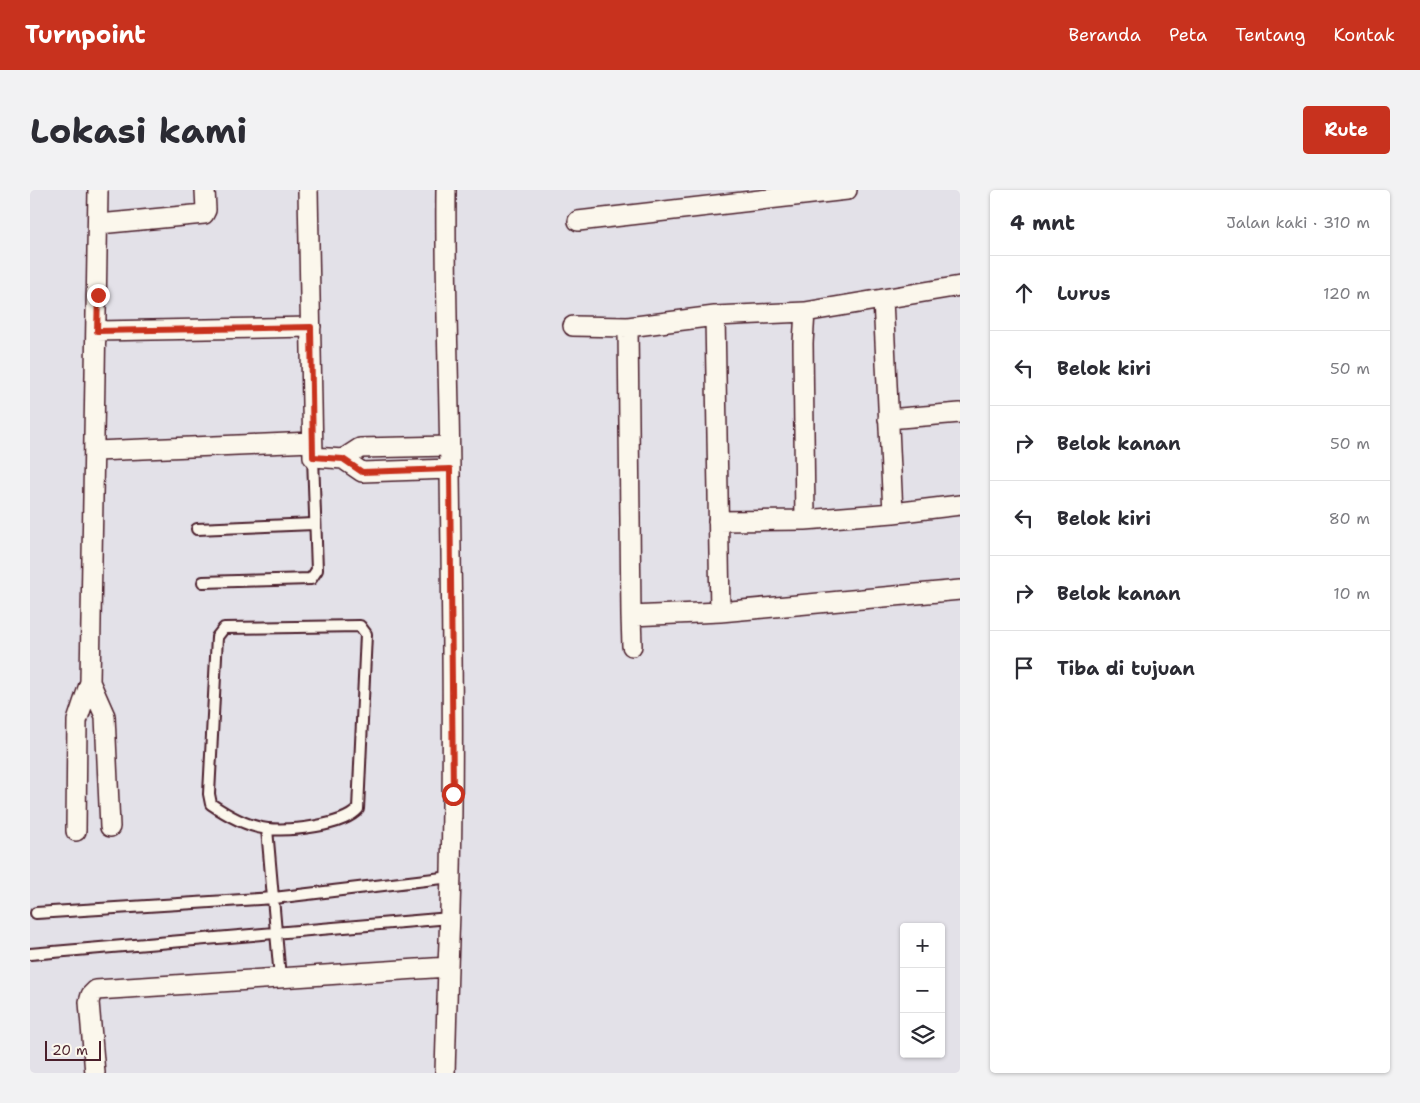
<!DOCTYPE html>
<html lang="id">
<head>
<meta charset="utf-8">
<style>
  :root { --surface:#fff; --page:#f2f2f3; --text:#2b2b33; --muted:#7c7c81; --line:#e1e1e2; --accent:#c8321e }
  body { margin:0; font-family:"Shantell Sans",sans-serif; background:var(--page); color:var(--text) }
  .controls { position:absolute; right:15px; bottom:15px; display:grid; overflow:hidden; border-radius:5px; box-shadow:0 1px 4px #0004 }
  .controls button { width:45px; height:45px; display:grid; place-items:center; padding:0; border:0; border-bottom:1px solid var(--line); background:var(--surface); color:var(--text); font:25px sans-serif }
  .scale { position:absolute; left:15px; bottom:12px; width:56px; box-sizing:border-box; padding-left:5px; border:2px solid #4a1f2b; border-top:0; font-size:14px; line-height:18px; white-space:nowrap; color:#4a1f2b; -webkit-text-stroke:4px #fbf7ec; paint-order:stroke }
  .stop { position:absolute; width:15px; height:15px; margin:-11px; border:4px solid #c8321e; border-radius:50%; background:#fff }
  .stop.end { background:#c8321e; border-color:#fff; box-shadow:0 1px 5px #0008 }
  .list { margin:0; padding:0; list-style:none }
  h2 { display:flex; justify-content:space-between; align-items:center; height:65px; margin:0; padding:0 20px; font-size:21px }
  h2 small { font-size:16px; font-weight:400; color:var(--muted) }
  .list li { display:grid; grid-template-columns:32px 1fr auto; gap:15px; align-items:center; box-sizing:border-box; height:75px; padding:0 20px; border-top:1px solid var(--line) }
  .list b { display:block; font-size:19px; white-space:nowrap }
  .list em { font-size:16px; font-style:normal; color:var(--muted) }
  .icon { flex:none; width:28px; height:28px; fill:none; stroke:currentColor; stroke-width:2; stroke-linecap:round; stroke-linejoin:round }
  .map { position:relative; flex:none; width:930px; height:883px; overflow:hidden; border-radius:5px }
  header { display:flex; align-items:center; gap:30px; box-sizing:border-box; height:70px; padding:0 25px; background:var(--accent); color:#fff }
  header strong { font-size:24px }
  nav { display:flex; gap:28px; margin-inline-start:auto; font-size:18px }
  .intro { display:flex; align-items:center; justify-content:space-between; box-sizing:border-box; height:120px; padding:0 30px }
  h1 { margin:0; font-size:35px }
  .button { padding:12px 22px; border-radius:5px; background:var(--accent); color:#fff; font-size:18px; font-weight:700 }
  main { display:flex; gap:30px; padding:0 30px }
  aside { flex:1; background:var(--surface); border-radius:5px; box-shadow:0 1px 4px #0004 }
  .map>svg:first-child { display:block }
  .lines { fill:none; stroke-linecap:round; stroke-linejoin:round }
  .service-casing { stroke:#4a1f2b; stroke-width:14 }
  .minor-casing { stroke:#4a1f2b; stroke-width:22 }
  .service { stroke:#fbf7ec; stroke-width:10 }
  .minor { stroke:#fbf7ec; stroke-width:19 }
  .route { stroke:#c8321e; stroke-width:6 }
</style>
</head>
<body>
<header>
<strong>Turnpoint</strong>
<nav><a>Beranda</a><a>Peta</a><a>Tentang</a><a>Kontak</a></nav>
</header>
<div class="intro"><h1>Lokasi kami</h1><a class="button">Rute</a></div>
<main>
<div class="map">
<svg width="930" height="883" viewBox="0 0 930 883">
  <rect width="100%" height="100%" fill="#e3e1e8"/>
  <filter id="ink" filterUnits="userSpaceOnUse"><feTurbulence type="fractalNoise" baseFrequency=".02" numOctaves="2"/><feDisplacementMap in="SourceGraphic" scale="10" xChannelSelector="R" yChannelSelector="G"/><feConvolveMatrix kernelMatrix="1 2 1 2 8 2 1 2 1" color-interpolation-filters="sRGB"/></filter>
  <g filter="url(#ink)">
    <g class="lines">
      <defs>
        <path id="service" d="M 167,339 L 284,334
          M 173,392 L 281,389 L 287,380 L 283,267
          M 330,436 L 336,444 L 328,619 C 313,636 261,641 238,639 C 219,637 197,625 181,614 L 179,604 L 187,447 L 194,438 Z
          M 237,639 L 250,788
          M 6,723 L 244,708 L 421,687
          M 0,764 L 420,728"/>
        <path id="minor" d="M 278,0 L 283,267 L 313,269 L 332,282 L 420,279
          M 416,0 C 415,94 419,187 420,281 C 422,446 425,612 418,777
          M 548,31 L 817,0
          M 69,34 L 174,24 L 176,20 L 175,0
          M 685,126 L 690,422 L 601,426 L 598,137 Z
          M 685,126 L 775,122
          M 543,136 L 598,137
          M 67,141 L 281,137
          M 858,229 L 930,223
          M 66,261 L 282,252
          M 313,269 L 330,258 L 419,256
          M 863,323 L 930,315
          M 775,330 L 863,323 L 853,109
          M 688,331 L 775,330 L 773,153 L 775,122 L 930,96
          M 690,422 L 930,400
          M 601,426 L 602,456
          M 60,492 L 75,526 L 80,637
          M 46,641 L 47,531 L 60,492 L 68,0
          M 65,883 L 59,812 L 61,805 L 66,800 L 418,777 L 415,883"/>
      </defs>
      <use href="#service" class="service-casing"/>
      <use href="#minor" class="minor-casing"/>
      <use href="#service" class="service"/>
      <use href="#minor" class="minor"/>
    </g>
  </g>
  <g class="lines" filter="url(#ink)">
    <path class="route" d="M 68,105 L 67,141 L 281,137 L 283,267 L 313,269 L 332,282 L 420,279 L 423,604"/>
  </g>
</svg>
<div class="controls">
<button>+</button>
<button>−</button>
<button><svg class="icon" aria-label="layers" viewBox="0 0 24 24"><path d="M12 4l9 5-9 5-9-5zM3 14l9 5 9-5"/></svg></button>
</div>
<div class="scale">20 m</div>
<div class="stop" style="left:423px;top:604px"></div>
<div class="stop end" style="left:68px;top:105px"></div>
</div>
<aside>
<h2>4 mnt<small>Jalan kaki · 310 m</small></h2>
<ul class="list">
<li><svg class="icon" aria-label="ahead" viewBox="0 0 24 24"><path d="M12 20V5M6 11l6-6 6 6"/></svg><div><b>Lurus</b></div><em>120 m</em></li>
<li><svg class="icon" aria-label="left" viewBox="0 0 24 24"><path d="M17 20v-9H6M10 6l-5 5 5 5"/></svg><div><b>Belok kiri</b></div><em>50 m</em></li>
<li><svg class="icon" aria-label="right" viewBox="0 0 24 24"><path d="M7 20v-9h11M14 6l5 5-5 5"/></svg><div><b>Belok kanan</b></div><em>50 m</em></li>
<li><svg class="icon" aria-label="left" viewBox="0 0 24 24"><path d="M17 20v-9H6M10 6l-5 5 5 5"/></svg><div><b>Belok kiri</b></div><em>80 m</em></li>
<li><svg class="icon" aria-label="right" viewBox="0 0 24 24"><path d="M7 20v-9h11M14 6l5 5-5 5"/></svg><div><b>Belok kanan</b></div><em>10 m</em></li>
<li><svg class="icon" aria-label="arrive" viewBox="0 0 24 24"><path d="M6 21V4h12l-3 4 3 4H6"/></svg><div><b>Tiba di tujuan</b></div></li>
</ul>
</aside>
</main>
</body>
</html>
